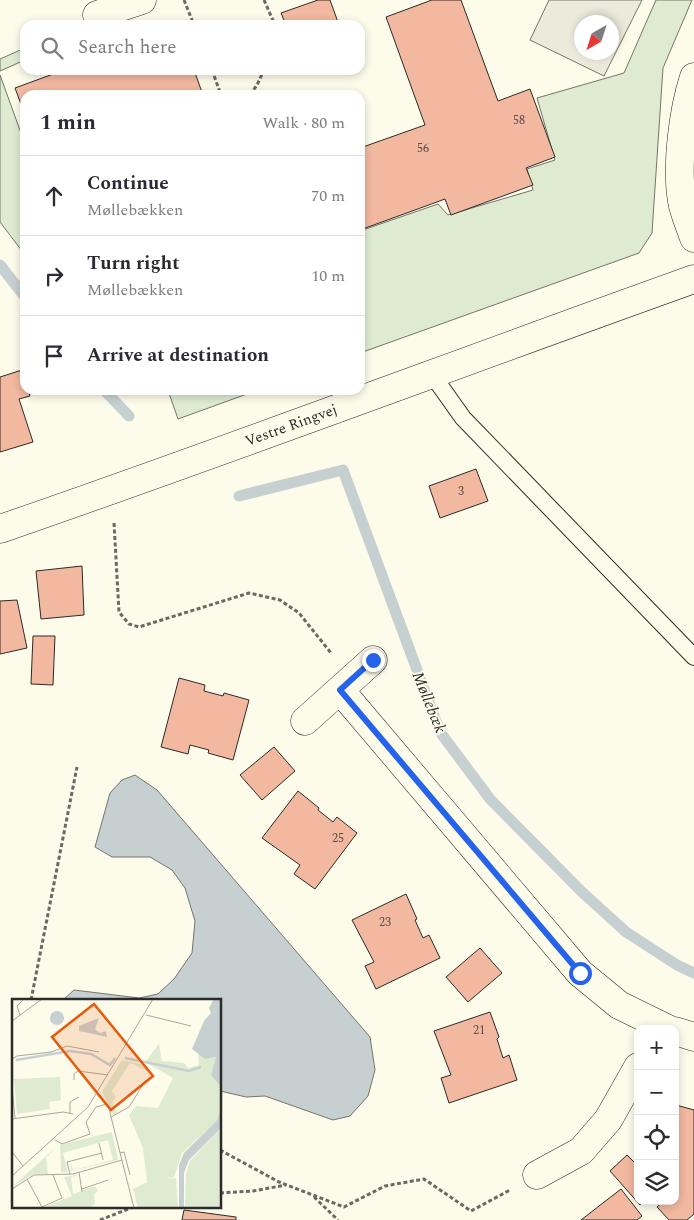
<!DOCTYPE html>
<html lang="en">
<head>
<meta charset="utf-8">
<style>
  :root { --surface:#fff; --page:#f2f2f3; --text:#2b2b33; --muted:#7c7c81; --line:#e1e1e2 }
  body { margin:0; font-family:Spectral,serif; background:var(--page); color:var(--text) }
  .controls { position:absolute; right:15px; bottom:15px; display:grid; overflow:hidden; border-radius:10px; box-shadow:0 2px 8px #0003 }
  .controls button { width:45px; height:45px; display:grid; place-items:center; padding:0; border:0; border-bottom:1px solid var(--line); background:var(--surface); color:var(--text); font:25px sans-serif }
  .compass { position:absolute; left:574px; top:15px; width:45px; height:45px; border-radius:50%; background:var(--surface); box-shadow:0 2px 8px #0003; rotate:219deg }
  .stop { position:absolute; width:15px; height:15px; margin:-11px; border:4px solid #2563eb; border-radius:50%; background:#fff }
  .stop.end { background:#2563eb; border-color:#fff; box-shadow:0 1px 5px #0008 }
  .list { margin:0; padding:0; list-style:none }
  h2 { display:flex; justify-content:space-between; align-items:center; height:65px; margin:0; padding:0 20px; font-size:21px }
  h2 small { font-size:16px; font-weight:400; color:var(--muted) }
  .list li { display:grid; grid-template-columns:32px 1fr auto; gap:15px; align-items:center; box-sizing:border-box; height:80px; padding:0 20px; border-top:1px solid var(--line) }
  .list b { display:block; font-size:19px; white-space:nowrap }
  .list p { margin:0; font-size:16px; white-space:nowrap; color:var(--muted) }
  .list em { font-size:16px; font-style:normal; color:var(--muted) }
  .icon { flex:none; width:28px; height:28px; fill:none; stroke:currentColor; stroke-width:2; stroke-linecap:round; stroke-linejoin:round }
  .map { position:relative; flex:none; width:694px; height:1220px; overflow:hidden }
  .search { position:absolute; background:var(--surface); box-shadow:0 2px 8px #0003; left:20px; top:20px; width:345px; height:55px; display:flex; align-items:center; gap:12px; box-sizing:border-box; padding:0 18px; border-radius:15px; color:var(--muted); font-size:19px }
  .panel { position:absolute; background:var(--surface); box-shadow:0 2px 8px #0003; left:20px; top:90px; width:345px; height:305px; border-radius:15px }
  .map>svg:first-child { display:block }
  .green { fill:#deebd1; stroke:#74746e }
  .parking { fill:#eceadb; stroke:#74746e; fill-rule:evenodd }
  .water { fill:#c7d0d0; stroke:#74746e }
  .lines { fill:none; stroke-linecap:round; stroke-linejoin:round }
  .stream { stroke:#c7d0d0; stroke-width:11 }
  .building { fill:#f2b8a0; stroke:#2b2b2b }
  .service-casing { stroke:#2b2b2b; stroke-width:18 }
  .minor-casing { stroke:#2b2b2b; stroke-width:29 }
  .tertiary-casing { stroke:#2b2b2b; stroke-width:29 }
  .secondary-casing { stroke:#2b2b2b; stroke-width:29 }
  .path { stroke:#6a6964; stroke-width:3; stroke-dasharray:4 2.5; stroke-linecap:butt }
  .service { stroke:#fdfbea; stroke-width:16 }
  .minor { stroke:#fdfbea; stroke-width:28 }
  .tertiary { stroke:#fdfbea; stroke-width:28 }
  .secondary { stroke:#fdfbea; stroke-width:28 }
  .route { stroke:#2563eb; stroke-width:6 }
  .labels { text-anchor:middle; stroke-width:4; stroke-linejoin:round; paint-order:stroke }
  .number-label { font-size:12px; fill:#5d4e48 }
  .street-label { font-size:15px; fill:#2b2b2b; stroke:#fdfbea }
  .water-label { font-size:16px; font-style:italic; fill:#2b2b2b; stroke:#fdfbea }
  .inset-river { fill:none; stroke:#c7d0d0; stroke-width:2.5 }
  .inset-road { fill:none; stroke:#a9a89e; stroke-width:1 }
  .view { fill:#e8590c; fill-opacity:0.15; stroke:#e8590c; stroke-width:2.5 }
  .inset-edge { fill:none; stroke:#2b2b2b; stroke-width:2.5 }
</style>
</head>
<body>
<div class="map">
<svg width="694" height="1220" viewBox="0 0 694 1220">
  <rect width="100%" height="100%" fill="#fdfbea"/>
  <path class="green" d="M 656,0 L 692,0 L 663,68 L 652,233 L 639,253 L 360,353 L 360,231 L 438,204 L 448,215 L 533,190 L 527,169 L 555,160 L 537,98 L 624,73 Z
    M 25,48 L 25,60 L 0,71 L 0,59 Z
    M 0,75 L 25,144 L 25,255 L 0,222 Z
    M 166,390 L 258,390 L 178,419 L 170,396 Z"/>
  <path class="parking" d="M 549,0 L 642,0 L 604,76 L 530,40 ZM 582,22 L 612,22 L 612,52 L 582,52 Z"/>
  <path class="water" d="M 135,775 L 157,790 L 370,1037 L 375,1070 L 368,1096 L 350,1116 L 333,1120 L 265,1096 L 246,1097 L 220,1091 L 220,1000 L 63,1000 L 74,990 L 139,998 L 158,994 L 174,979 L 192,953 L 195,921 L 185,888 L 172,870 L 150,857 L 112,857 L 95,847 L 110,793 L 122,780 Z"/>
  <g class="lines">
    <path class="stream" d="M 0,265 L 25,297
      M 104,390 L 129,416
      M 239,496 L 343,470 L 440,732 L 490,799 L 582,892 L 626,932 L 677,965 L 694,973"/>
  </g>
  <path class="building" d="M 318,0 L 330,0 L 339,25 L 286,25 L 281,13 Z
    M 432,0 L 461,0 L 498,101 L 530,89 L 555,157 L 526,168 L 533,185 L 451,215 L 445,199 L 360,230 L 360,148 L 425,125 L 386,17 Z
    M 64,70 L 194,70 L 203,95 L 25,95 L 25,115 L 15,88 Z
    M 22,370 L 25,381 L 25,390 L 28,390 L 30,396 L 19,399 L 33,442 L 0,452 L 0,377 Z
    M 476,469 L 488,501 L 440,518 L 429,486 Z
    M 82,566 L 84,615 L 41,619 L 36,571 Z
    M 17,600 L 27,648 L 0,654 L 0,601 Z
    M 33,636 L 55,636 L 53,685 L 31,684 Z
    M 179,678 L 205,685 L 204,691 L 223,696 L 224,693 L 249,700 L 233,760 L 208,753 L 209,750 L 190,745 L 188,754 L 161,747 Z
    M 274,747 L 295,771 L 262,800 L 240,775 Z
    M 298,791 L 319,808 L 318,810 L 333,822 L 337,817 L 357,833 L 315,889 L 294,874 L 300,865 L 262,838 Z
    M 406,894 L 417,919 L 415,920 L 423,938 L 429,935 L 440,958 L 376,989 L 365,966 L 374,962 L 352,920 Z
    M 480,948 L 502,973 L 468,1002 L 446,977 Z
    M 490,1012 L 499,1037 L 497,1039 L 503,1058 L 509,1055 L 517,1080 L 449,1103 L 441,1078 L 451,1075 L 434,1031 Z
    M 676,1105 L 694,1110 L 694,1214 L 687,1220 L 669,1220 L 657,1207 L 664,1201 L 675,1201 Z
    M 627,1155 L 635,1163 L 638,1160 L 638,1201 L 644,1201 L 640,1205 L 610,1171 Z
    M 621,1189 L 642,1216 L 637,1220 L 581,1220 Z
    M 184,1210 L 236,1217 L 236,1220 L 182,1220 Z"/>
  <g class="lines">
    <defs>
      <path id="service" d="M 431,373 L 463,418 L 694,657"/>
      <path id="minor" d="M 97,15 L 142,0
        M 340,690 L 580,973 L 619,1005 L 668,1029
        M 305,721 L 373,660
        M 675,1031 L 694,1037
        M 537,1175 L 581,1151 L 608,1120 L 638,1067"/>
      <path id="tertiary" d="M 694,77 C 683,111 676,165 682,201 C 684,213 690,226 694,238"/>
      <path id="secondary" d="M 0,529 C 232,449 462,362 694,279"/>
    </defs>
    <use href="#service" class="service-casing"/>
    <use href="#minor" class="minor-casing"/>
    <use href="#tertiary" class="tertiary-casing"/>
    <use href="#secondary" class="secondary-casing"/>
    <path class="path" d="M 184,0 L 194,25
      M 264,0 L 275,25
      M 212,70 L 221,95
      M 250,95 L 257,85 L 264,70
      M 114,523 L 119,612 L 129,624 L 139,627 L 249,593 L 280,600 L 299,613 L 331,653
      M 31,1000 L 77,767
      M 220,1150 L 279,1182 L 344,1207 L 385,1186 L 424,1179 L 471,1211 L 510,1190
      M 220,1193 L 253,1191 L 286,1185
      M 314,1197 L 338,1220
      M 100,1220 L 136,1206"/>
    <use href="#service" class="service"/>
    <use href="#minor" class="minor"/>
    <use href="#tertiary" class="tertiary"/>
    <use href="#secondary" class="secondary"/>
  </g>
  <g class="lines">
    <path class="route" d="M 373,660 L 340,690 L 580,973"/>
  </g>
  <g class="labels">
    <g class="number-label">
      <text x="519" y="124">58</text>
      <text x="423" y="152">56</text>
      <text x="461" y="495">3</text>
      <text x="338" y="842">25</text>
      <text x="385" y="926">23</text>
      <text x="479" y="1034">21</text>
    </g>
    <g class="street-label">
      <text transform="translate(291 425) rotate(-20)" y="5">Vestre Ringvej</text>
    </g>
    <g class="water-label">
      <text transform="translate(430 702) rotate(68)" y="6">Møllebæk</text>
    </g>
  </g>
  <g transform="translate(12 999)">
    <rect width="209" height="209" fill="#fdfbea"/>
    <path d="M 147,45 L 150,62 L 172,64 L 176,69 L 187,66 L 186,54 L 193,60 L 204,58 L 199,76 L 209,88 L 209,109 L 205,121 L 170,154 L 162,178 L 154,180 L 164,179 L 166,209 L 126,209 L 121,190 L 135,183 L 131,149 L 117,116 L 124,107 L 146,109 L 161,79 L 133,63 ZM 110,61 L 134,66 L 139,73 L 136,78 L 137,73 L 118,64 L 100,92 L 104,98 L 100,103 L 105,114 L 101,116 L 90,93 ZM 48,78 L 49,101 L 37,103 L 38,110 L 5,115 L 2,80 ZM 209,129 L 209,209 L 173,209 L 174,175 L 178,162 ZM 100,133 L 106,161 L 59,172 L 59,164 L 61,171 L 101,161 L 96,141 L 51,154 L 56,173 L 49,173 L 48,146 ZM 44,148 L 34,159 L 36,175 L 22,175 L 0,188 ZM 66,176 L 59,178 L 61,195 L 83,187 L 86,192 L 82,195 L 83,205 L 77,209 L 31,209 L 60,197 L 52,178 Z" fill="#deebd1"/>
    <path d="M 202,0 L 209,0 L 209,88 L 199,76 L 204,58 L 193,60 L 180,50 L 192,22 L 199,14 L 197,9 ZM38 19a7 7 0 1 1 14 0a7 7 0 1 1-14 0ZM 87,19 L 83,30 L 88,34 L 94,32 L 95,38 L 67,32 L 67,27 ZM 209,109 L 209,129 L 177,161 L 172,174 L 172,209 L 167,209 L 167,166 L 172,154 L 205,121 Z" fill="#c7d0d0"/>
    <path class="inset-river" d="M 113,59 L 177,72 L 189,68M 4,61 L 58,52 L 79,55 L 98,66 L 103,59"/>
    <path class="inset-road" d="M 8,16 L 5,7 L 12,0M 134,16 L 179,27M 0,22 L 30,0M 0,60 L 5,57 L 39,53 L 55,47 L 87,53M 62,81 L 62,75 L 66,72 L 96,76M 0,89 L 3,119M 85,95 L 97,110 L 122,209M 58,114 L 58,103 L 67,98M 99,118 L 117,108 L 134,81M 0,120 L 51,113 L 61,115M 43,141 L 50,145 L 78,135 L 74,123 L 84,108 L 95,105M 87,144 L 91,161M 0,153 L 11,167M 108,154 L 112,153 L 118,176M 67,173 L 70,193M 58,175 L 55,163 L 90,154M 0,177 L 76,108 L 141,0M 15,180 L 30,208 L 50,199 L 41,176M 0,190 L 22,176 L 61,175 L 110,161M 70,190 L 96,181"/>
    <path class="view" d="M 82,5 L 141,77 L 99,111 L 40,38 Z"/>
    <rect width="209" height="209" class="inset-edge"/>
  </g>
</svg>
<div class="controls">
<button>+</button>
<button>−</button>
<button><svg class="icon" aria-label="locate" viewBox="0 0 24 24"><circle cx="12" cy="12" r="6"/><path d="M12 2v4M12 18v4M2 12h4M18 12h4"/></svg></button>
<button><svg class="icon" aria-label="layers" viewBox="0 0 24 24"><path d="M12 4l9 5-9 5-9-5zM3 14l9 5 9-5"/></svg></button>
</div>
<svg class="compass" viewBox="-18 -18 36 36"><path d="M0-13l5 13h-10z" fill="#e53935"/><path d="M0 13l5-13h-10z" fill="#7c7c81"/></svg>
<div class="stop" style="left:580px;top:973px"></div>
<div class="stop end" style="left:373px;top:660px"></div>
<div class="search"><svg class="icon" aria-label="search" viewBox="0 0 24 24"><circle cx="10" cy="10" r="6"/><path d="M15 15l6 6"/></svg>Search here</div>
<section class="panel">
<h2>1 min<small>Walk · 80 m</small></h2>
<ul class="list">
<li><svg class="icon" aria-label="ahead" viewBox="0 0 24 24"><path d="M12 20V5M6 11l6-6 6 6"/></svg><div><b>Continue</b><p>Møllebækken</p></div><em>70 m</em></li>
<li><svg class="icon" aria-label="right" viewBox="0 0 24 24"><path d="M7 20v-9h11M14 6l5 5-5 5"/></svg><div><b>Turn right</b><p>Møllebækken</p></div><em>10 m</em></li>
<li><svg class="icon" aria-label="arrive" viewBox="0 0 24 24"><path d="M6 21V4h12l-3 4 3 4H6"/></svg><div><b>Arrive at destination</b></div></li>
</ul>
</section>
</div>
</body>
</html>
